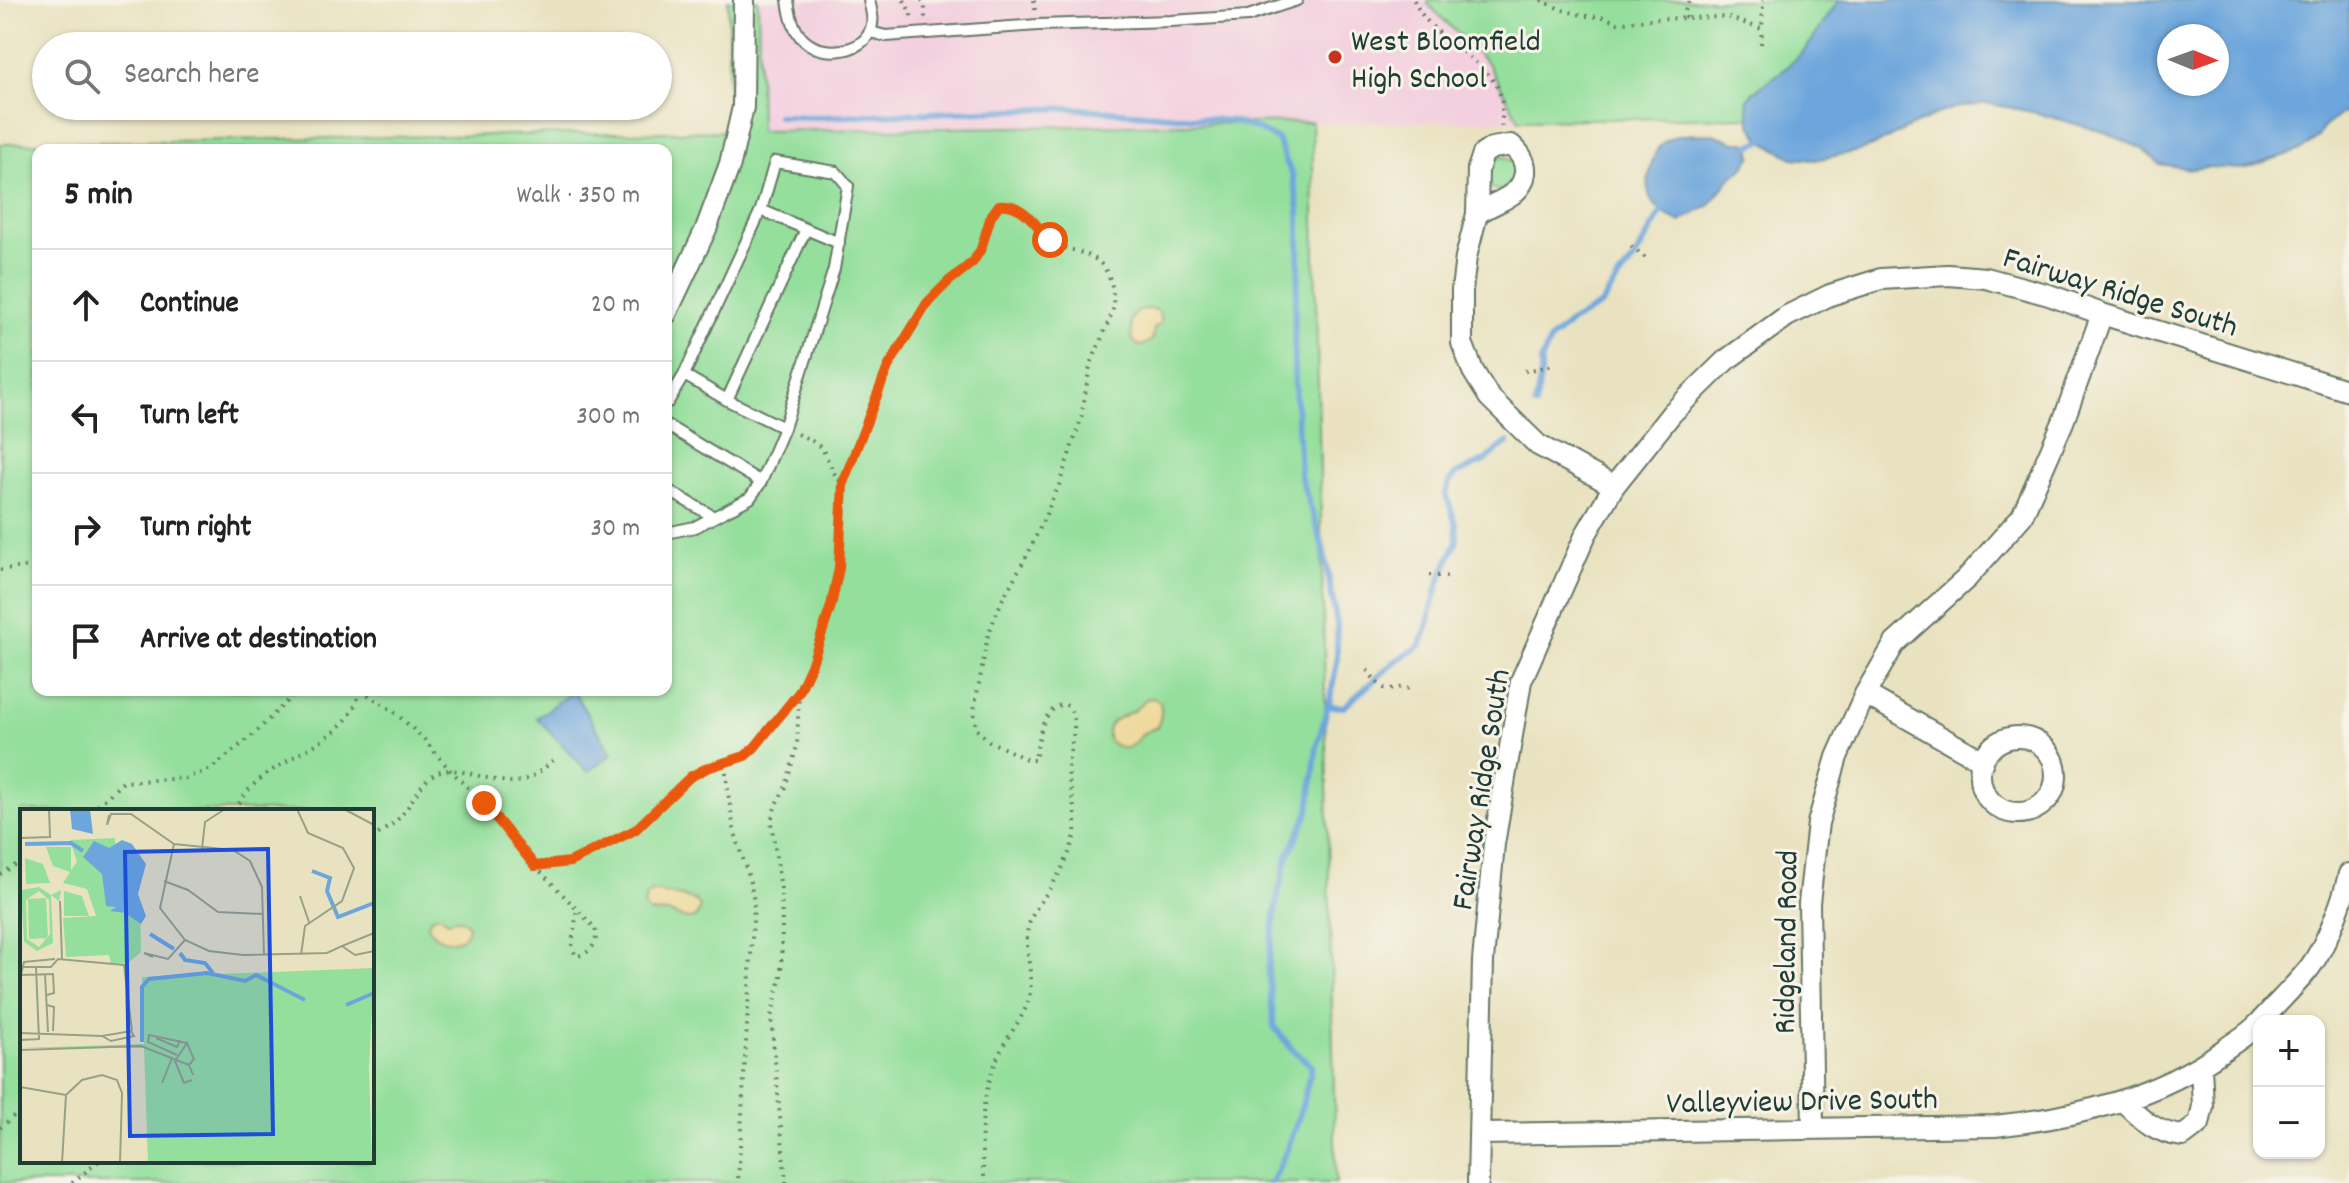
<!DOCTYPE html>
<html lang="en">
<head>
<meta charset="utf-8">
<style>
  :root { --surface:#fff; --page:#f6f6f6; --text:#222; --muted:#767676; --line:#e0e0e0 }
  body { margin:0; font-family:Dekko,sans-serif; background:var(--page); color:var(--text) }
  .controls { position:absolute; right:24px; bottom:24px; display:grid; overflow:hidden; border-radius:16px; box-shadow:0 2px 6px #0004 }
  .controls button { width:72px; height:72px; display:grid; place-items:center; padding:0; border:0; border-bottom:2px solid var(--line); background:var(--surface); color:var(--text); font:40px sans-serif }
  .compass { position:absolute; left:2157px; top:24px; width:72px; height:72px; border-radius:50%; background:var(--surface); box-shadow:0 2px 6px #0004; rotate:91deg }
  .stop { position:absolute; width:24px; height:24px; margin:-18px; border:6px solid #ea580c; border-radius:50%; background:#fff }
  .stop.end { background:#ea580c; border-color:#fff; box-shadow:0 2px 8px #0008 }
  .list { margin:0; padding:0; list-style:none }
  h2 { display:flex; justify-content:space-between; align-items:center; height:104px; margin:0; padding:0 32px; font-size:34px }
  h2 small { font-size:26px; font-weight:400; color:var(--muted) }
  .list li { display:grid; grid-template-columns:52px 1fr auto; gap:24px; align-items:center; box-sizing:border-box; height:112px; padding:0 32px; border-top:2px solid var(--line) }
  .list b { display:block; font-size:30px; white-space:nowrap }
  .list em { font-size:26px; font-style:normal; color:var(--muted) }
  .icon { flex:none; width:44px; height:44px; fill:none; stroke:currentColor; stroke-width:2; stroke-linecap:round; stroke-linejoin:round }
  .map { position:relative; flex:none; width:2349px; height:1183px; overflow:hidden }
  .search { position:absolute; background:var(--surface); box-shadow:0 2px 6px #0004; left:32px; top:32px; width:640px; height:88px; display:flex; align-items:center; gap:20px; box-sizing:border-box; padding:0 28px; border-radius:44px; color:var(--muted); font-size:30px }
  .panel { position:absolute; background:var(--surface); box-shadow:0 2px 6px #0004; left:32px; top:144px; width:640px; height:552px; border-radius:16px }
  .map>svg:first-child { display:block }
  .built { fill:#f3cfdf }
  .green { fill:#94df9c; stroke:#5a8e68; stroke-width:2; fill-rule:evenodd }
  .sand { fill:#eeda9e; stroke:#868c69; stroke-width:2 }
  .water { fill:#6da6dc; stroke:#467288; stroke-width:2; fill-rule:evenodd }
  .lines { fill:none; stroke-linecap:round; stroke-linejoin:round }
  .stream { stroke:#6da6dc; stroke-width:6 }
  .lane-casing { stroke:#667765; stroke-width:14 }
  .street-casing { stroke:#667765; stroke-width:24 }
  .path { stroke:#667765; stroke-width:4; stroke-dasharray:2 6; stroke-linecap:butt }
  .lane { stroke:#fff; stroke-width:10 }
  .street { stroke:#fff; stroke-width:20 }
  .route { stroke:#ea580c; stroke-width:10 }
  .poi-dot { fill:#c8321e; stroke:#f7f3e8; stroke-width:3 }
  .labels { text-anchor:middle; stroke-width:6; stroke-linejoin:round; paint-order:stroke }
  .poi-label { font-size:32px; fill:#1f3d34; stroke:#f7f3e8; text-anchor:start }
  .street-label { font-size:32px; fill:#1f3d34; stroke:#f7f3e8 }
  .inset-river { fill:none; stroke:#6da6dc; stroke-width:4 }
  .inset-road { fill:none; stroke:#98a088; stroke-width:2 }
  .view { fill:#1d4ed8; fill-opacity:0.15; stroke:#1d4ed8; stroke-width:4 }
  .inset-edge { fill:none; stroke:#1f3d34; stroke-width:4 }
</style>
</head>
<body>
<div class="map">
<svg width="2349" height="1183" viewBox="0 0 2349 1183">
  <rect width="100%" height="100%" fill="#f7f3e8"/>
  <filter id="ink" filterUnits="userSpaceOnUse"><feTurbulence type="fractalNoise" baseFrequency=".0125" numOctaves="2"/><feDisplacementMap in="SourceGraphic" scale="16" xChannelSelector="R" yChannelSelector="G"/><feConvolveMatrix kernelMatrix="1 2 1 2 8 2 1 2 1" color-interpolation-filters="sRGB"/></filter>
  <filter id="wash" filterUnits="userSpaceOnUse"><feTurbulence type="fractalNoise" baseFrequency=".006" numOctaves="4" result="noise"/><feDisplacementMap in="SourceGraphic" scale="32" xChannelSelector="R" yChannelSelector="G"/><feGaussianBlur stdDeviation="1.8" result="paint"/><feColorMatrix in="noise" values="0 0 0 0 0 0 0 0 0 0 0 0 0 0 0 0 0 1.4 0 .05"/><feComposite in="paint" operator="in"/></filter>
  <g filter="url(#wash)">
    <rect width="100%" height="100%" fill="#e9e2c0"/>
    <path class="built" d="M 758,0 L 1911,0 L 1913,115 L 759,131 Z"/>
    <path class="green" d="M 728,0 L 758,0 L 760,131 L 1312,122 L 1336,1183 L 0,1183 L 0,144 L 729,131 ZM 38,150 L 666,150 L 666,690 L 38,690 ZM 22,811 L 372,811 L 372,1161 L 22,1161 Z
      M 1428,0 L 1911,0 L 1913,115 L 1519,120 L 1488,64 L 1428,4 Z
      M 1504,157 C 1515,161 1516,167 1517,178 L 1500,191 C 1485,188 1486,179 1485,166 L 1493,158 Z"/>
    <path class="sand" d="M 1147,309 L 1155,309 L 1159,312 L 1161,322 L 1154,329 L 1152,340 L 1142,346 L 1137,345 L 1132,339 L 1131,319 L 1137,312 Z
      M 1153,698 L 1160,702 C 1162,711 1161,720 1157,727 C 1155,728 1146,732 1144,733 C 1131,745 1129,756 1109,741 C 1104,722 1116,719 1131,712 C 1137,710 1141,703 1146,699 Z
      M 654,891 L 695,900 L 700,906 C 697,927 682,917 669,913 C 663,912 655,913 649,912 C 640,905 646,895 654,891 Z
      M 439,915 L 448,921 C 456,919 462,916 468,926 C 466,949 432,943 428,924 L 432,917 Z"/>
    <path class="water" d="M 1839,0 L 2349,0 L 2349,85 L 2344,95 L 2343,104 L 2349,107 L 2349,115 L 2342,113 L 2323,128 L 2318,137 L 2301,150 L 2243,169 L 2208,167 L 2191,169 L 2160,164 L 2142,149 L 2107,133 L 2037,113 L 1986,103 L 1954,108 L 1942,112 L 1905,129 L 1874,146 L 1859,151 L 1815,160 L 1793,158 L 1761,141 L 1750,122 L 1747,101 L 1752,93 L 1781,72 L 1806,49 ZM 2169,36 L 2217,36 L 2217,84 L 2169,84 Z
      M 1713,134 L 1735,142 L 1746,142 L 1750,146 L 1752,156 L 1741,170 L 1730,179 L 1710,205 L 1680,222 C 1670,218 1657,210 1651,200 C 1644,186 1652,150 1664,142 C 1678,132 1698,135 1713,134 Z
      M 573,691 L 612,754 L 588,772 L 537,718 Z"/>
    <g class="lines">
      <path class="stream" d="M 778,116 L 817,117 L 1071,108 L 1232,121 L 1257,129 L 1277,139 L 1293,178 L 1299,210 L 1299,271 L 1295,306 L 1294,366 L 1300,475 L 1323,547 L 1337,624 L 1337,662 L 1330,699 L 1317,745 L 1309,811 L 1287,858 L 1277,899 L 1268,970 L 1274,1027 L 1292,1049 L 1312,1066 C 1302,1107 1292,1148 1270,1183
        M 1742,149 L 1761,141
        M 1535,406 L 1541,374 L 1541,361 L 1551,339 L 1571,322 L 1601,305 L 1620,276 L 1633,261 L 1666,204
        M 1328,706 L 1344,707 L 1397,660 L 1420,646 L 1426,630 L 1439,582 L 1457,541 L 1456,525 L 1446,494 L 1449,482 L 1456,474 L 1484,461 L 1508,442"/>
    </g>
  </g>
  <g filter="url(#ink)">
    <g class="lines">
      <defs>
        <path id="lane" d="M 788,0 C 790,16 794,35 809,44 C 826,56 862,52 870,31 C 875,21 871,10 869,0
          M 870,32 L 886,36 L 1038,25 L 1171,21 L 1248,16 L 1297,0
          M 761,210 L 839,243
          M 684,375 L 727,400
          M 668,402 L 684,375 L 761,210 L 775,162 L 836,172 L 848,186 L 834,269 L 784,428 L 761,482
          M 666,425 L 761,482 L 750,498 L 695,527 L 666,533
          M 784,428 L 727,400 L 806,229
          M 666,489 L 714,517"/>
        <path id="street" d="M 1477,214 C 1494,201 1522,198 1525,173 C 1526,161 1520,153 1511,145 L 1492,148 L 1483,154 L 1478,169 L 1477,214 L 1466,257 L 1462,290 L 1462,343 L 1473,371 L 1489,397 L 1538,445 L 1614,486
          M 666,314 L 706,229 L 730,164 L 743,107 L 744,0
          M 1865,694 L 1983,761
          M1980 775a38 38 0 1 1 76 0a38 38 0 1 1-76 0Z
          M 2261,1021 C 2276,1004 2293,988 2307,971 C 2325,949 2343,901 2349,874
          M 2123,1101 C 2143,1120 2155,1133 2183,1136 L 2199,1124 L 2203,1106 L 2201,1067
          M 1813,1128 L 1809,903 L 1818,823 L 1837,757 L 1865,694 L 1895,643 L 1967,578 L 2022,516 L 2063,422 L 2102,314
          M 1479,1134 L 1995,1126 C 2078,1117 2157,1098 2225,1049 C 2236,1041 2249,1034 2259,1023
          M 1478,1183 L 1483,961 L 1494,844 L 1521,681 L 1586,534 L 1614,486 L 1672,413 L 1725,361 L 1787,316 L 1830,295 L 1881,279 L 1948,275 L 1986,278 L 2049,295 L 2102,314 L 2349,391"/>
      </defs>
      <use href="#lane" class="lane-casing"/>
      <use href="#street" class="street-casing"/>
      <path class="path" d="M 904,0 L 911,14 L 911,20
        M 922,0 L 925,7 L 925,19
        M 1034,0 L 1035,11
        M 1414,0 C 1429,40 1495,62 1501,98 C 1503,108 1502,119 1501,130
        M 1541,0 L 1562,10 L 1586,16 L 1604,17 L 1618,23 L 1648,19 L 1727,17 L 1762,29 L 1763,0
        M 1686,18 L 1684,13 L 1690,0
        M 1761,44 L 1762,29
        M 1631,246 L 1647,259
        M 1525,371 L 1555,365
        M 797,434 C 806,438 815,441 821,448 C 830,459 831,475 843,483
        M 0,570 L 38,565
        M 1429,575 L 1450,577
        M 1367,670 C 1392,703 1385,681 1414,690
        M 361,690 L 393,711 L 422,737 L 449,769 L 484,803 L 535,866 L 570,862 L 609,845 L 635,830 L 690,777 L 707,768 L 745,756 L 755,747 L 797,694
        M 725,764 C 728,790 730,815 737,840 C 744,862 750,878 754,902 L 738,1183
        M 92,811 L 123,782 L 186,778 L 211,769 L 254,734 L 298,690
        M 236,811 C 254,757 353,749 359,690
        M 372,839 C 381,832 393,825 401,816 C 413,802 420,782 436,773 C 454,762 496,787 521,781 C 535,777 547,766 557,757
        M 535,866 L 594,927 C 601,940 590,955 576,956 L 572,947 L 573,937 L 577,910
        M 0,874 L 22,861
        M 0,1128 L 22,1109
        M 72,1183 L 99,1161
        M 786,1183 L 771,1017 L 781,978 L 782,926 L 781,889 L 771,821 L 776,804 L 785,788 L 797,746 L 799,692 L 811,666 L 831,606 L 839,568 L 843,483 L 888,367 L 927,303 L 949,281 L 973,262 L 981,249 L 995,209 C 1001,205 1006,203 1013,205 C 1029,210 1036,230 1049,240 C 1064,251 1088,250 1101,264 C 1113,277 1114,294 1113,311 L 1090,366 L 1081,419 L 1059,485 L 1029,552 L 1002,600 L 988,635 L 974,710 L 976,729 L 989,741 L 1028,760 L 1035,760 C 1039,739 1040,712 1063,704 L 1068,706 C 1080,722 1071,741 1069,759 C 1065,785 1080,811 1074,838 C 1071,850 1064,866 1057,877 C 1048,894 1035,906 1029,924 C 1022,946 1035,975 1029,998 C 1025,1015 1012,1030 1003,1046 C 981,1090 978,1134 985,1183"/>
      <use href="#lane" class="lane"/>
      <use href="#street" class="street"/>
    </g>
  </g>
  <g class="lines" filter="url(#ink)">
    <path class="route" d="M 484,803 L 535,866 L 570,862 L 635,830 L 690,777 L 707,768 L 745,756 L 755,747 L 799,692 L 811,666 L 831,606 L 839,568 L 843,483 L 888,367 L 927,303 L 949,281 L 973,262 L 981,249 L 991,216 L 999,205 C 1023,202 1035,225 1050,240"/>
  </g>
  <circle class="poi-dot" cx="1335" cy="57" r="8"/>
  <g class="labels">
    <g class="poi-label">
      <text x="1351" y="50">West Bloomfield<tspan x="1351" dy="37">High School</tspan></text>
    </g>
    <g class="street-label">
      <text transform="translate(2121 290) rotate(17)" y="11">Fairway Ridge South</text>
      <text transform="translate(1479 789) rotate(-81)" y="11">Fairway Ridge South</text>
      <text transform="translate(1784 942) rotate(-89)" y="11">Ridgeland Road</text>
      <text transform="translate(1802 1099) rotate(-1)" y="11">Valleyview Drive South</text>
    </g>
  </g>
  <g transform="translate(20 809)">
    <rect width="354" height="354" fill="#e9e2c0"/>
    <path d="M 95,29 L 98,96 L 120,95 L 121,143 L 108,154 L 91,155 L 89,146 L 46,148 L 43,109 L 76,107 L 67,80 L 43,74 L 50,63 L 33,57 L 26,38 L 51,38 L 51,61 L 57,53 L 50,31 ZM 5,49 L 23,55 L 30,74 L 6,75 ZM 19,78 L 31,86 L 41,81 L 39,92 L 31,86 L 33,134 L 17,142 L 4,133 L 1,81 ZM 19,82 L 29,91 L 30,125 L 19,138 L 7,130 L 6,91 ZM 44,82 L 62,87 L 69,107 L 44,107 ZM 26,89 L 28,129 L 9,130 L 8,90 ZM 354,159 L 349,260 L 352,354 L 128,354 L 124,239 L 0,239 L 124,235 L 122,168 Z" fill="#94df9c" fill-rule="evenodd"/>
    <path d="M 50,0 L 70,0 L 73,25 L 52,20 ZM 102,31 L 112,35 L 126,55 L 118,85 L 126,107 L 121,115 L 105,104 L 90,102 L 96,98 L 86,97 L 82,65 L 63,48 L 74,32 L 89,39 Z" fill="#6da6dc"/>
    <path class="inset-river" d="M 5,35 L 51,34 L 63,42M 292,62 L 310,69 L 307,82 L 318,108 L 354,94M 130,125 L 154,140M 160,144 L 165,151 L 185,154 L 193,164M 326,196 L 354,184M 122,233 L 122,178 L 129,170 L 187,164 L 225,172 L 236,166 L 285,191"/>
    <path class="inset-road" d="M 277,0 L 288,24 L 323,39 L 334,59 L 322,92 L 285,117 L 281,146M 324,0 L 354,16M 89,6 L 87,16 L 91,5 L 111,5 L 154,35 L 213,41 L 230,52 L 242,78 L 244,146M 0,29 L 30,28 L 29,0M 154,35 L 140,99 L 165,131 L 189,142 L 223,146 L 307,144 L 322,137M 182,40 L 185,13 L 205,0M 144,72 L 168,81 L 198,103 L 243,105M 280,87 L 289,113M 40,92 L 42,150M 354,124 L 322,137 L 335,146 L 354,142M 133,148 L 124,144 L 148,150 L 165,131M 0,158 L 31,158 L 38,150 L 104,156 L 112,222M 25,165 L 28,223M 0,166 L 33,165 L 34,184 L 27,186M 1,166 L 4,153 L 35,150M 27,196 L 34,198 L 33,222M 0,224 L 82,227 L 111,222 L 114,227 L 91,232 L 82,227M 136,229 L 157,238 L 160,231M 0,231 L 19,230 L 16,158M 0,241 L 121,237 L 169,256M 157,246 L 128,233 L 129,226 L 167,234M 354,263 L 354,298M 172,271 L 164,274 L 155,252 L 167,234 L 174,250 L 169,256 L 173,266M 142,274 L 152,249M 0,278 L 46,286M 42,354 L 46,286 L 62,271 L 82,266 L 97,271 L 102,284 L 100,354"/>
    <path class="view" d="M 248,40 L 253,325 L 110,327 L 105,43 Z"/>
    <rect width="354" height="354" class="inset-edge"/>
  </g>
</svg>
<div class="controls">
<button>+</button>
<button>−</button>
</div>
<svg class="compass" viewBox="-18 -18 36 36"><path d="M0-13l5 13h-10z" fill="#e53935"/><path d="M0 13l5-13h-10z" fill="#767676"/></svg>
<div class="stop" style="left:1050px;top:240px"></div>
<div class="stop end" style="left:484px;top:803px"></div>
<div class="search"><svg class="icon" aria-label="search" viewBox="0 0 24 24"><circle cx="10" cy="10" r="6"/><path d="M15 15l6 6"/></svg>Search here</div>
<section class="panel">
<h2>5 min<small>Walk · 350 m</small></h2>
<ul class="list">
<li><svg class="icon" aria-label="ahead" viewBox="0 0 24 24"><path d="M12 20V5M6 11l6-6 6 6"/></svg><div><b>Continue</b></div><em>20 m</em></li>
<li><svg class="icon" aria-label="left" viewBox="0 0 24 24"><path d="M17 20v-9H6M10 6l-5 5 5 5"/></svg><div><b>Turn left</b></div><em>300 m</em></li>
<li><svg class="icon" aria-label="right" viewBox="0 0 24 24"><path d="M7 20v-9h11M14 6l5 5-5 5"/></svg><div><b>Turn right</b></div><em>30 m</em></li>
<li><svg class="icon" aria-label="arrive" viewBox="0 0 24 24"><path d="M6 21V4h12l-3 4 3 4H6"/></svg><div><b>Arrive at destination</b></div></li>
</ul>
</section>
</div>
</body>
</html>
